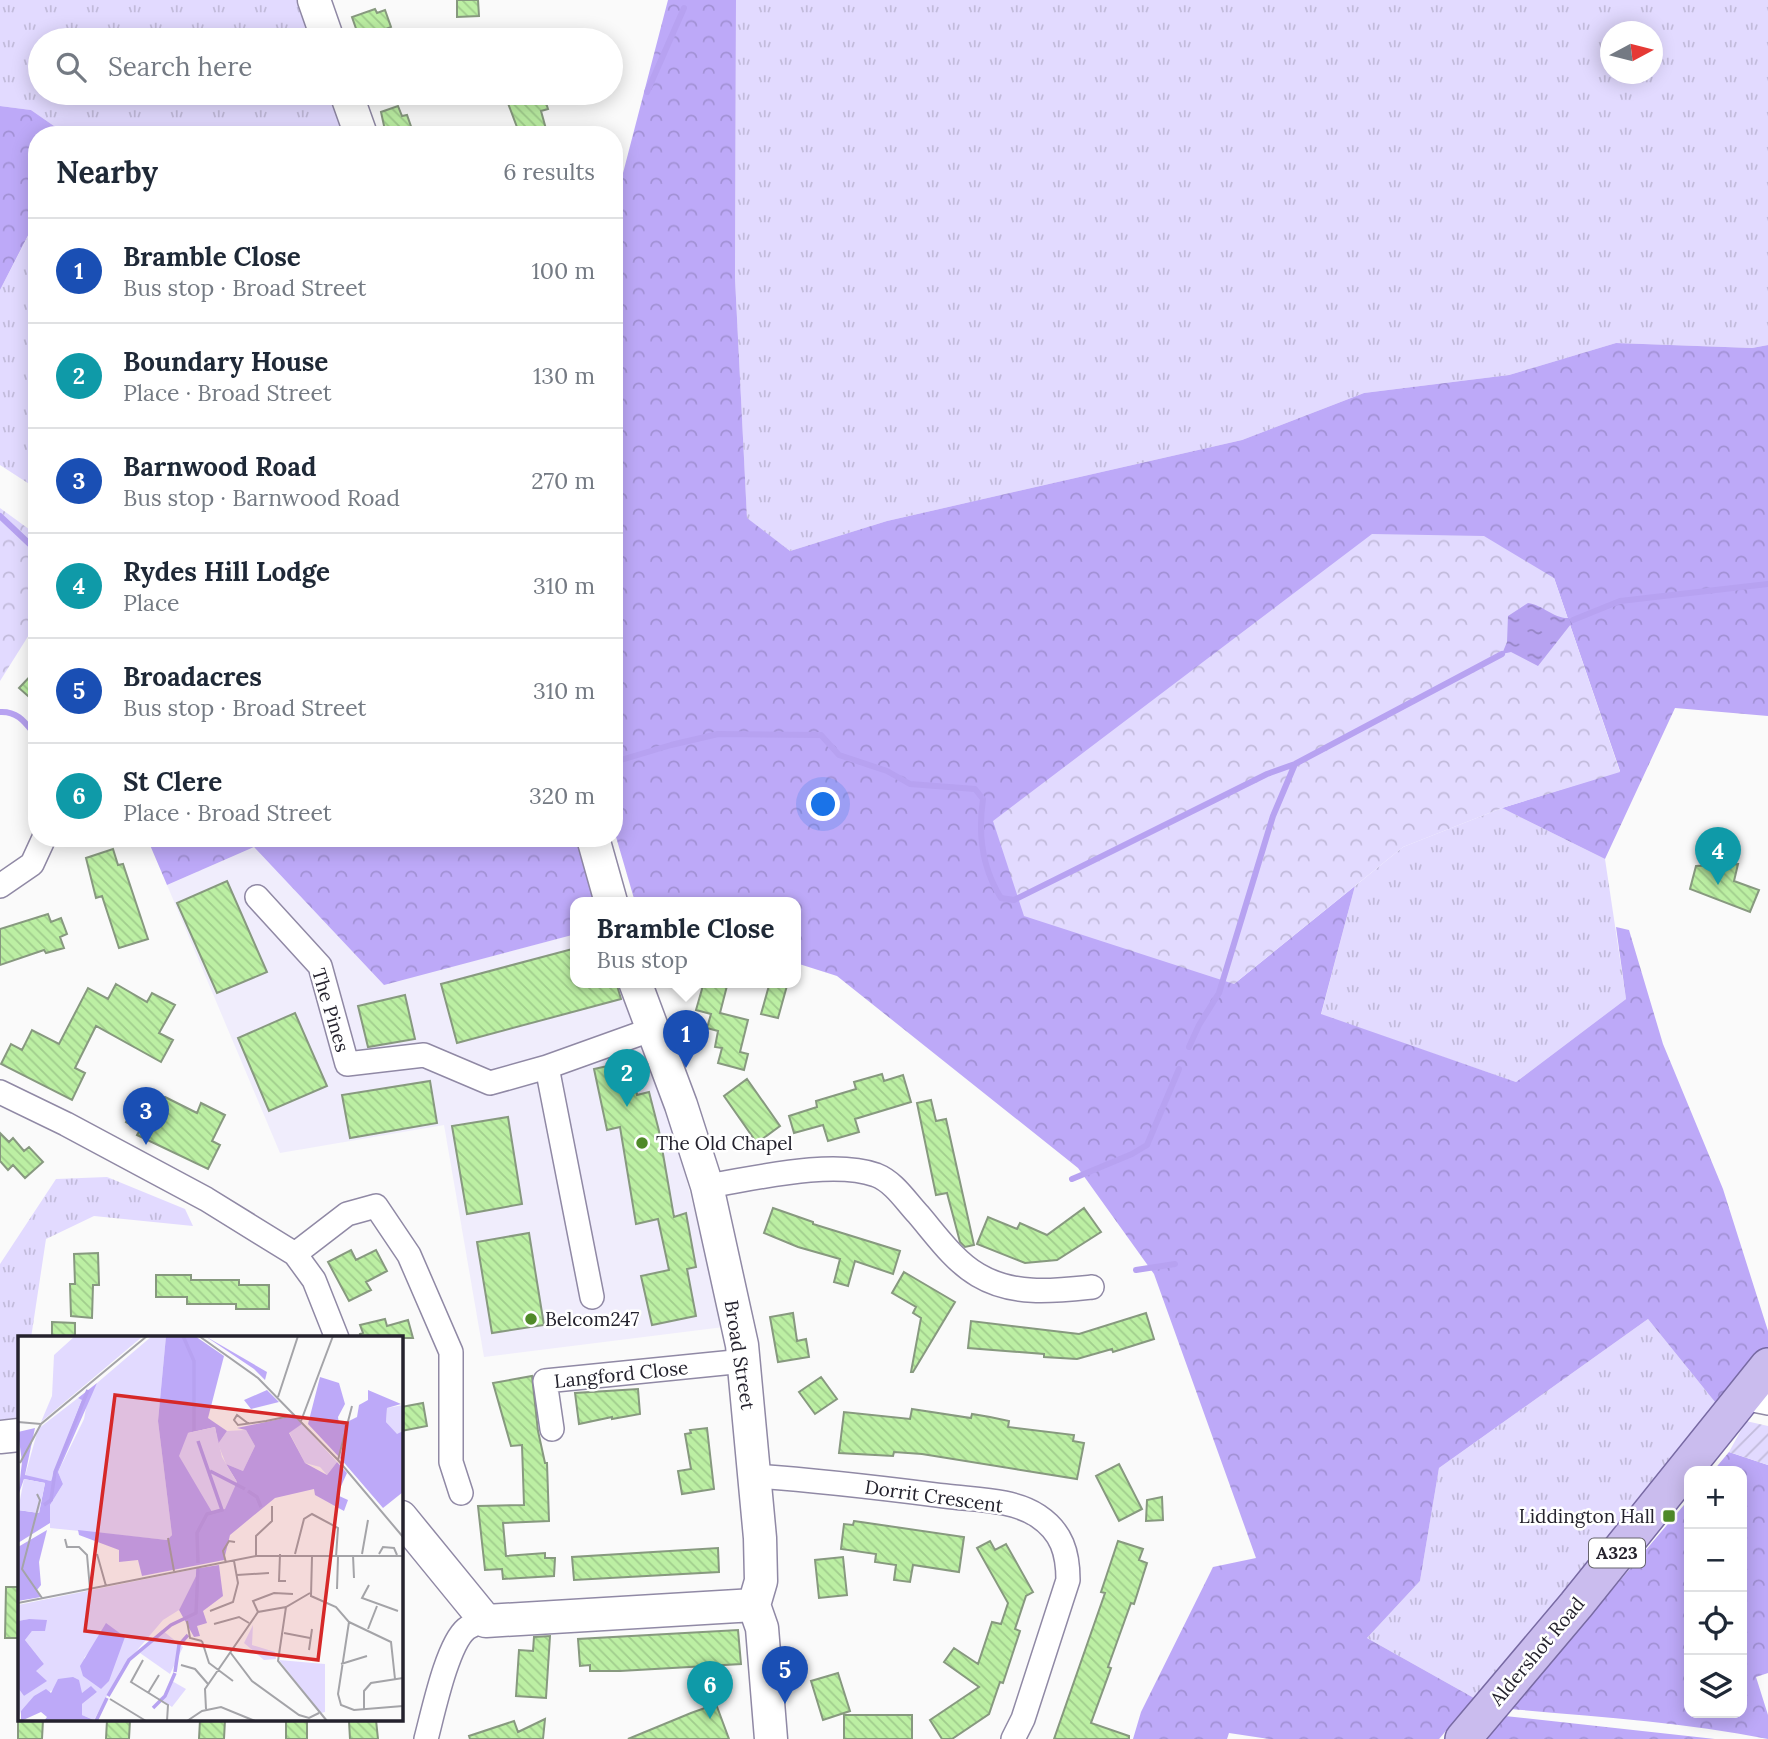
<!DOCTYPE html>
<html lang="en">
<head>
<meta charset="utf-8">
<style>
  :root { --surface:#fff; --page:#f2f2f3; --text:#1f2937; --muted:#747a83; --line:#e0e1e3; --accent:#4f8a28 }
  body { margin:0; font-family:Lora,serif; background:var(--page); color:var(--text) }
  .controls { position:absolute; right:21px; bottom:21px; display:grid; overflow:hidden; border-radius:14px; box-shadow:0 4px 18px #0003 }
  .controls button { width:63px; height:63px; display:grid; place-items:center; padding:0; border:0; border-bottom:2px solid var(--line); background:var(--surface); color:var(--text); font:35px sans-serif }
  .compass { position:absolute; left:1600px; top:21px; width:63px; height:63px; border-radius:50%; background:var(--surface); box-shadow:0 4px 18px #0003; rotate:83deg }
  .you { position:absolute; left:824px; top:805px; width:24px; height:24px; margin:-18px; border:5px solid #fff; border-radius:50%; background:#1a73e8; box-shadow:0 0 0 10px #1a73e833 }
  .badge { display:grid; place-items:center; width:46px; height:46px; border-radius:50%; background:var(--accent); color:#fff; font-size:23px; font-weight:700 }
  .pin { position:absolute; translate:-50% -58px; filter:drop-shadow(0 2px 4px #0008) }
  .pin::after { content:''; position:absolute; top:37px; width:24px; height:21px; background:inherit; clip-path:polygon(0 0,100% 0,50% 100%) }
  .popup { position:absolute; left:570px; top:897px; width:231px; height:91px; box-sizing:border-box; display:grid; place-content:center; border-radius:14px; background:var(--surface); filter:drop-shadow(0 2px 5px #0005); font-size:23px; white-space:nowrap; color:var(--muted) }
  .popup b { font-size:26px; color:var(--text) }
  .popup::after { content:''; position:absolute; left:50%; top:100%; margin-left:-14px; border:14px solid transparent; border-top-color:var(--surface) }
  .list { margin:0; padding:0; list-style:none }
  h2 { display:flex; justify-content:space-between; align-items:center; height:91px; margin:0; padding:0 28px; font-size:30px }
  h2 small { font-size:23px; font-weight:400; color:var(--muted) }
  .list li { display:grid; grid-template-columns:46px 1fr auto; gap:21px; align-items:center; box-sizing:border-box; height:105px; padding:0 28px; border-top:2px solid var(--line) }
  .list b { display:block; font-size:26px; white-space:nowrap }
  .list p { margin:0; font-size:23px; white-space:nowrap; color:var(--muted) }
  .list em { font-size:23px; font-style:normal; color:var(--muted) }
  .icon { flex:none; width:38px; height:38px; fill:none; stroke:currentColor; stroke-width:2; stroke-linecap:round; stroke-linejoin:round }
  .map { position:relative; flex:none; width:1768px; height:1739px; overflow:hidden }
  .search { position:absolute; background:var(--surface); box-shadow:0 4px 18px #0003; left:28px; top:28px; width:595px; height:77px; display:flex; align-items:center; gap:18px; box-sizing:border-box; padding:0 24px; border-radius:38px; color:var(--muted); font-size:26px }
  .panel { position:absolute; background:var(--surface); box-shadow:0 4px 18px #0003; left:28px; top:126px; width:595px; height:721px; border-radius:28px }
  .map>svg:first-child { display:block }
  .built { fill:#f0edfc }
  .grass { fill:url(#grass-tufts); fill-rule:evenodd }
  .forest { fill:url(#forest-crowns) }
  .park { fill:url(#park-crowns) }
  .garden { fill:url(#garden-furrows) }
  .water { fill:url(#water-ripples) }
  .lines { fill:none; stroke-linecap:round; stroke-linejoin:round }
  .stream { stroke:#b7a2f1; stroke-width:6 }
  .building { fill:url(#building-back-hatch); stroke:#87997f; stroke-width:2 }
  .street-casing { stroke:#9089a5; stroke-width:26 }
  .secondary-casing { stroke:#9089a5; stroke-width:35 }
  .primary-casing { stroke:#786aa3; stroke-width:38 }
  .street { stroke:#fff; stroke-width:23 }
  .secondary { stroke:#fff; stroke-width:32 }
  .primary { stroke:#cabcee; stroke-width:35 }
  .poi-dot { fill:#4f8a28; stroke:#fff; stroke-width:2.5 }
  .labels { text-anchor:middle; stroke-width:5; stroke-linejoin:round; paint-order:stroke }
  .shield { fill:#fff; stroke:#66646c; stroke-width:2 }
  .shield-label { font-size:18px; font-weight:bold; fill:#24222d }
  .street-label { font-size:19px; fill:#24222d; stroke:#fff }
  .poi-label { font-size:19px; fill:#24222d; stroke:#fff; text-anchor:start }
  .inset-river { fill:none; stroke:#b7a2f1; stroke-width:3.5 }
  .inset-road { fill:none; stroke:#a4a4a8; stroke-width:2 }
  .view { fill:#d62828; fill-opacity:0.15; stroke:#d62828; stroke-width:3.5 }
  .inset-edge { fill:none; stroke:#24222d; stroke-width:3.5 }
</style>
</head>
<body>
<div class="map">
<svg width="1768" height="1739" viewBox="0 0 1768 1739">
  <defs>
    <pattern id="grass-tufts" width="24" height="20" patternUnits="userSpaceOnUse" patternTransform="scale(1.75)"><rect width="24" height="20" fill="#e2daff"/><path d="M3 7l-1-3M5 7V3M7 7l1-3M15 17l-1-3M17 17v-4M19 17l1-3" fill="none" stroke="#c2bbdb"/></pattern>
    <pattern id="forest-crowns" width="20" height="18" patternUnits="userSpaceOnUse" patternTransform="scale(1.75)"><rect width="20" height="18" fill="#bda9f8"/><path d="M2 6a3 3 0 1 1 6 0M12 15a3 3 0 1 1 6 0" fill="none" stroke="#a291d5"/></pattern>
    <pattern id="park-crowns" width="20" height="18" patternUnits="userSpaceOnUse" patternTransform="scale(1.75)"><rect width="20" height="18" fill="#e2daff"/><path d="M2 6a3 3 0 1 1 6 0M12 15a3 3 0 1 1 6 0" fill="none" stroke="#c2bbdb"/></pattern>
    <pattern id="garden-furrows" width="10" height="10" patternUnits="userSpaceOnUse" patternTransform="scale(1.75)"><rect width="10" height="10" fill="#e2daff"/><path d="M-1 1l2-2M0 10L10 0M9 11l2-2" fill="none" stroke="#c2bbdb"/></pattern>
    <pattern id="water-ripples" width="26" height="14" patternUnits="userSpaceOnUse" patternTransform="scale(1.75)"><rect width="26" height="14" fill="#b7a2f1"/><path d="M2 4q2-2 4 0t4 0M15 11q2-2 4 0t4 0" fill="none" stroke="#9584c4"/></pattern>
    <pattern id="building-back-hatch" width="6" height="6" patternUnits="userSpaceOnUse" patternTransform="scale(1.75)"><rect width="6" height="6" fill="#bcefa3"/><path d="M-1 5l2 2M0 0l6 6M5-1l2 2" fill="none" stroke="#a1cd8d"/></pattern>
  </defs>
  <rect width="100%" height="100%" fill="#fafafa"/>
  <path class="built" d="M 254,847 L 384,984 L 576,934 L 576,982 L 625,982 L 667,1103 L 724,1327 L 484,1357 L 444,1125 L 280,1153 L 167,885 Z"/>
  <path class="grass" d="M 0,0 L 301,0 L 315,40 L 40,40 L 40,93 L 333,93 L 347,135 L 67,135 L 31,110 L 0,106 Z
    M 736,0 L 1768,0 L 1768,345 L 1752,348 L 1616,343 L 1509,375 L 1364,393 L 1242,440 L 887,521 L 790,551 L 747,519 L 735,278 ZM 1610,32 L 1652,32 L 1652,74 L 1610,74 Z
    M 37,219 L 37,489 L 0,465 L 0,290 Z
    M 1502,808 L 1605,859 L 1626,999 L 1516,1082 L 1321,1015 L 1355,886 L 1403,847 Z
    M 107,1177 L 185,1209 L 193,1226 L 94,1216 L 46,1239 L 31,1338 L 19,1338 L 19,1417 L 0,1420 L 0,1264 L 56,1179 Z
    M 1648,1319 L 1719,1407 L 1474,1698 L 1367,1638 L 1420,1581 L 1439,1468 Z"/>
  <path class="forest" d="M 668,0 L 736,0 L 735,278 L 747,518 L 790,551 L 887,521 L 1242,440 L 1364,393 L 1509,375 L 1616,343 L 1752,348 L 1768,345 L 1768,716 L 1675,708 L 1605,859 L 1502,808 L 1620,771 L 1554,578 L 1234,984 L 1355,886 L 1321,1014 L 1516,1082 L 1626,999 L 1616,927 L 1629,930 L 1663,1044 L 1723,1189 L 1768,1331 L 1768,1349 L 1719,1407 L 1648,1319 L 1439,1468 L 1420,1581 L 1367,1638 L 1474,1698 L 1439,1739 L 1269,1739 L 1229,1733 L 1227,1739 L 1133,1739 L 1141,1712 L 1213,1567 L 1256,1558 L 1154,1274 L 1078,1168 L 837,976 L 796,963 L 796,902 L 635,902 L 614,830 L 614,175 L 623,173 Z
    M 0,106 L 31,110 L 67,135 L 37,135 L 37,218 L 0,290 Z
    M 147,838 L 581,838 L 599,902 L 576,902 L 576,934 L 384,985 L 254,847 L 167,885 Z
    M 1729,1452 L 1768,1465 L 1768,1673 L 1756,1677 L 1768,1715 L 1768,1739 C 1683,1722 1597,1717 1511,1709 L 1689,1499 L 1689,1713 L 1742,1713 L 1742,1471 L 1713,1471 Z
    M 1505,1716 L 1715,1739 L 1484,1739 Z"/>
  <path class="park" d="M 0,508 L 37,535 L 37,622 L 0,681 Z
    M 1372,534 L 1484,536 L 1554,578 L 1620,772 L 1502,808 L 1403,847 L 1234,984 L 1024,916 L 993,821 Z"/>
  <path class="garden" d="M 1746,1421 L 1768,1426 L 1768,1465 L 1729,1452 Z"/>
  <path class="water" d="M 1528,603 C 1543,605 1554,619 1569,618 L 1571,624 L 1538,666 L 1511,652 L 1502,654 L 1507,642 L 1508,616 Z"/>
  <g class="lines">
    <path class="stream" d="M 647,92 L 684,8
      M 0,516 L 37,551
      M 1573,620 L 1620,601 L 1768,584
      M 0,712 C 19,711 26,724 37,737
      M 614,762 L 671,745 L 718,734 L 821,735 L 839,755 L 887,771 L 910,784 L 975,789 L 983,799 C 978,833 982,868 1001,898 L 1014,900 L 1267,774 L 1295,764 L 1502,654
      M 1189,1047 L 1199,1025 L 1219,993 L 1273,816 L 1295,764
      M 1072,1179 L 1132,1154 L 1147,1145 L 1179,1069
      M 1136,1270 L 1175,1264"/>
  </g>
  <path class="building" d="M 457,0 L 478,0 L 479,16 L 457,17 Z
    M 375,9 L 377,13 L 385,10 L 391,27 L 383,30 L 385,37 L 375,40 L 360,40 L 352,17 Z
    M 524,93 L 543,93 L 548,109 L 541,111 L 546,129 L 520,135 L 506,98 Z
    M 398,106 L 402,116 L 407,115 L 414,135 L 386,135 L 381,112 Z
    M 37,669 L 37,704 L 19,688 Z
    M 113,849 L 118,865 L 123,864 L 148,939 L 119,948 L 102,896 L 96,898 L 86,858 Z
    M 1738,864 L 1734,881 L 1759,890 L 1750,912 L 1690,889 L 1696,866 Z
    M 227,881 L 267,972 L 217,993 L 177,903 Z
    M 48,914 L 51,922 L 61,918 L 67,934 L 60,937 L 64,948 L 46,953 L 44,950 L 0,965 L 0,929 Z
    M 576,948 L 576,982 L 616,982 L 621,999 L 457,1043 L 441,984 Z
    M 704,982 L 728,982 L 720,1013 L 748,1020 L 740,1052 L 748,1054 L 744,1070 L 718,1063 L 722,1048 L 715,1047 L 718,1031 L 707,1028 L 711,1014 L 696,1010 Z
    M 770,982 L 788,982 L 778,1018 L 761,1014 Z
    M 116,984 L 147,1002 L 152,993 L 175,1005 L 159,1033 L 173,1040 L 161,1062 L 96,1026 L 75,1068 L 85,1073 L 72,1100 L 1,1064 L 11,1044 L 22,1050 L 32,1030 L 59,1044 L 88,988 L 108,999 Z
    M 405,995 L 415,1039 L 368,1047 L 358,1006 Z
    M 295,1013 L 327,1086 L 269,1111 L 238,1038 Z
    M 630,1061 L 637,1095 L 649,1092 L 659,1131 L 674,1217 L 686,1213 L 696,1267 L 687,1269 L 696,1316 L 652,1325 L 641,1276 L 669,1270 L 658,1219 L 636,1224 L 620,1127 L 607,1130 L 594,1069 Z
    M 882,1074 L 884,1081 L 903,1075 L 911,1102 L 855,1119 L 859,1132 L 828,1141 L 823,1125 L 794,1133 L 789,1116 L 817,1107 L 816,1101 L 856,1089 L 854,1082 Z
    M 747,1079 L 780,1126 L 757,1143 L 724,1096 Z
    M 430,1081 L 437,1123 L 350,1138 L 342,1095 Z
    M 165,1097 L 197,1113 L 201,1103 L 225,1115 L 212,1141 L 220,1145 L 208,1169 L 137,1135 L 140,1130 L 126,1122 L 138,1099 L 159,1110 Z
    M 931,1100 L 936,1121 L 946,1119 L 974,1245 L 965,1247 L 960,1242 L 947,1193 L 936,1195 L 917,1103 Z
    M 508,1117 L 522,1204 L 467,1214 L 452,1126 Z
    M 0,1133 L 9,1142 L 13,1138 L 24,1151 L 29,1147 L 43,1162 L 25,1178 L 13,1165 L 8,1170 L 0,1161 Z
    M 773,1208 L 813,1222 L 813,1224 L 900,1251 L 893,1274 L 855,1261 L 848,1286 L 834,1282 L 840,1259 L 798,1247 L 764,1233 Z
    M 1084,1208 L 1101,1232 L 1057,1260 L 1025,1263 L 977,1244 L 988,1217 L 1017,1229 L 1020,1223 L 1047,1235 Z
    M 529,1233 L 544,1325 L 492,1333 L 477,1242 Z
    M 351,1250 L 356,1260 L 376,1250 L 387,1271 L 366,1282 L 371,1290 L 349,1301 L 328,1262 Z
    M 98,1253 L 99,1285 L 93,1285 L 92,1318 L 71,1316 L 70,1284 L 75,1284 L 74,1254 Z
    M 904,1272 L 955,1302 L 913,1372 L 911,1372 L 921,1318 L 913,1313 L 916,1307 L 892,1293 Z
    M 156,1275 L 191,1275 L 191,1280 L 239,1280 L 239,1285 L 269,1285 L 269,1309 L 236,1309 L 236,1304 L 187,1304 L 187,1297 L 156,1297 Z
    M 793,1313 L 797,1341 L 806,1339 L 809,1357 L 778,1362 L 770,1317 Z
    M 1146,1313 L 1154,1339 L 1113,1352 L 1112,1349 L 1077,1359 L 1044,1357 L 1044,1354 L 968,1348 L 971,1321 L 1079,1334 Z
    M 385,1319 L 387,1326 L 408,1320 L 413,1338 L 361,1338 L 360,1334 L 363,1333 L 360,1325 Z
    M 52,1322 L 75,1323 L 75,1338 L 52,1338 Z
    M 532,1376 L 538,1431 L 545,1463 L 547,1463 L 549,1521 L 503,1523 L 506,1556 L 545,1553 L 545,1558 L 555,1558 L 554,1576 L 503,1579 L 502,1569 L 485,1570 L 478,1506 L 524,1505 L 522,1445 L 511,1446 L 493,1383 Z
    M 821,1377 L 837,1399 L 815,1414 L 799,1392 Z
    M 638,1389 L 640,1414 L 612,1419 L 612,1417 L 579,1424 L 575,1393 Z
    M 423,1403 L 427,1426 L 401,1431 L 401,1407 Z
    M 912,1409 L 971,1418 L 972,1414 L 990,1417 L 1009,1421 L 1008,1427 L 1074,1435 L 1073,1441 L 1084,1443 L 1077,1479 L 922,1454 L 894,1452 L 893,1456 L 839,1453 L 844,1412 L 910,1419 Z
    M 707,1428 L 714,1489 L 682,1494 L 678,1471 L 691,1469 L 685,1434 L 691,1433 L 690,1430 Z
    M 1119,1464 L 1142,1509 L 1119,1521 L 1096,1476 Z
    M 1162,1497 L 1163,1520 L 1146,1521 L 1147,1500 Z
    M 854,1521 L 964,1537 L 959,1572 L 913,1565 L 910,1582 L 894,1580 L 896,1565 L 875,1562 L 876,1554 L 841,1549 L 844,1524 L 853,1525 Z
    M 990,1541 L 995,1550 L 1006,1544 L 1033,1592 L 1026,1596 L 1015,1629 L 1020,1631 L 1003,1683 L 1000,1682 L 989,1714 L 952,1739 L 942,1739 L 930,1720 L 979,1687 L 944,1662 L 954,1648 L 978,1664 L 992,1622 L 1001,1624 L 1008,1603 L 977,1548 Z
    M 1118,1541 L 1143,1549 L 1139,1560 L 1147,1563 L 1134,1604 L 1131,1603 L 1108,1667 L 1111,1668 L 1091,1723 L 1129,1736 L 1129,1739 L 1054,1739 L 1105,1593 L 1101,1592 Z
    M 718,1548 L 719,1572 L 574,1580 L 572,1557 Z
    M 843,1557 L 847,1595 L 819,1598 L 815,1560 Z
    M 6,1587 L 19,1587 L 19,1638 L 5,1638 Z
    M 738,1630 L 741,1664 L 620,1671 L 590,1671 L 590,1665 L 580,1666 L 578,1639 Z
    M 550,1636 L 546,1698 L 516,1696 L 519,1650 L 533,1651 L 534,1637 Z
    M 838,1673 L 850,1711 L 823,1720 L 811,1681 Z
    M 716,1704 L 729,1739 L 628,1739 L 691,1713 Z
    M 844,1715 L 912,1715 L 912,1739 L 844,1739 Z
    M 545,1719 L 543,1739 L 470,1739 L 469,1736 L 514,1721 L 518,1732 Z
    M 18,1720 L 43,1720 L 42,1739 L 18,1739 Z
    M 107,1720 L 130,1720 L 129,1739 L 106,1739 Z
    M 200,1720 L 225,1720 L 224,1739 L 199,1739 Z
    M 286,1720 L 307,1720 L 307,1739 L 286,1739 Z
    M 376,1720 L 378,1739 L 350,1739 L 349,1721 Z"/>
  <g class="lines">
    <defs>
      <path id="street" d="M 0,886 L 32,864 L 44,838
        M 257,897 L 320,966 L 347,1064 L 424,1055 L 490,1083 L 547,1067 L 653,1029
        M 547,1067 L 592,1297
        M 0,1092 L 66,1124 L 206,1199 L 295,1254 L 314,1280 L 337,1338
        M 707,1186 C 753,1179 832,1159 876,1175 C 894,1182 905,1200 918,1214 C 936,1235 954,1261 978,1275 C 1013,1296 1054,1291 1092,1287
        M 295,1254 L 347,1214 L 376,1206 L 409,1255 L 451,1352 L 451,1462 L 461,1493
        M 1743,1398 L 1768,1403
        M 552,1429 L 545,1381 L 744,1361
        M 754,1476 C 818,1480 881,1488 945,1496 C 974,1500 1013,1499 1038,1516 C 1062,1532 1068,1553 1068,1580 L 1023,1719 L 1013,1739
        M 426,1739 C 433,1713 447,1645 466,1629 C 472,1624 479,1623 486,1621"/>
      <path id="secondary" d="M 314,0 L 328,40
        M 346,93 L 361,135
        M 593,838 L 611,902
        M 635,982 L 681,1105 L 707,1186 L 742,1345 L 760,1538 L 761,1581 L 754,1605 L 762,1628 L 771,1739
        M 0,1437 L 19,1435
        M 401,1517 L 486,1621 L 754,1605"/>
      <path id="primary" d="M 1463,1739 L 1576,1605 L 1768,1366"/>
    </defs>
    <use href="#street" class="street-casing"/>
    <use href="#secondary" class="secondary-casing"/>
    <use href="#primary" class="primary-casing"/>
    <use href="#street" class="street"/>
    <use href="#secondary" class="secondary"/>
    <use href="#primary" class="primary"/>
  </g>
  <g class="poi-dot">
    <circle cx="642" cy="1143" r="7"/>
    <circle cx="531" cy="1319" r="7"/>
    <rect x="1662" y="1509" width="14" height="14" rx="3.5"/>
  </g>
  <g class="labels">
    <rect class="shield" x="1589" y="1538.5" width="56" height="29" rx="5"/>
    <g class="shield-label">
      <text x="1617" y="1559">A323</text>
    </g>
    <g class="street-label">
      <text transform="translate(331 1010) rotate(73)" y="7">The Pines</text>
      <text transform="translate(740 1355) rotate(81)" y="7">Broad Street</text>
      <text transform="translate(621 1374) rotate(-6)" y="7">Langford Close</text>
      <text transform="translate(934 1496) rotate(8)" y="7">Dorrit Crescent</text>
      <text transform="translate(1537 1651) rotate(-50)" y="7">Aldershot Road</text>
    </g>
    <g class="poi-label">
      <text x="656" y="1150">The Old Chapel</text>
      <text x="545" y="1326">Belcom247</text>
      <text x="1655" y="1523" text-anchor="end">Liddington Hall</text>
    </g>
  </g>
  <g transform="translate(18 1336)">
    <rect width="385" height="385" fill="#fafafa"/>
    <path d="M 57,0 L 125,0 L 23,86 L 34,60 L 36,19 ZM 134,0 L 148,0 L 140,85 L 154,199 L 149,204 L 32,192 L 32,169 L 45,148 L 40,136 L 66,83 L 70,61 L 79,47 ZM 60,62 L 65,63 L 33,145 L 7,140 L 20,93 ZM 385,69 L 385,95 L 379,99 L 368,86 L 369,72 ZM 284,88 L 319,126 L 309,139 L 302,131 L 287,127 L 271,96 ZM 228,94 L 237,110 L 225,135 L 208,128 L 200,108 L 209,95 ZM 182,232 L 161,274 L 145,284 L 104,332 L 76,384 L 64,379 L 64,368 L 79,356 L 64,358 L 39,351 L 3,375 L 0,385 L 0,352 L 6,360 L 28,345 L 17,335 L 26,328 L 7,304 L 14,295 L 11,283 L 0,285 L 0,269 ZM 83,293 L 83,353 L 66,322 L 80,305 ZM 235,289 L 234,309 L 257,316 L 258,323 L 246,324 L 226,307 Z" fill="#e2daff" fill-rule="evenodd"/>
    <path d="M 148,0 L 177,0 L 206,20 L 190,82 L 209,95 L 200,108 L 197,91 L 170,97 L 219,146 L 208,128 L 225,135 L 237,110 L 228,94 L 219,92 L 276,80 L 284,88 L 271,97 L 287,127 L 309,139 L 319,126 L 329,137 L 319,159 L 330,164 L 326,175 L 297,159 L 296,153 L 257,162 L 212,199 L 206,224 L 124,240 L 120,224 L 101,226 L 101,214 L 61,199 L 60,194 L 149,204 L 154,199 L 140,85 ZM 187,0 L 249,36 L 247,44 L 236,33 ZM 302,41 L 321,47 L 327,68 L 320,81 L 321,88 L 330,85 L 321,121 L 290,88 ZM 79,47 L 40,136 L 45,148 L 32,169 L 32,187 L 0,207 L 0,174 L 21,177 L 27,147 L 6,143 L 0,160 L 4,126 L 0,96 L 17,92 L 7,139 L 33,145 L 64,64 L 60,62 ZM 249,54 L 261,66 L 233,73 L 226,64 ZM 350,54 L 383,68 L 369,72 L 368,86 L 379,98 L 385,95 L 385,156 L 365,172 L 322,122 L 331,85 L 339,81 L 341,69 L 350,64 ZM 29,194 L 21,226 L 23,249 L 19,254 L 23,261 L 0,265 L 0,211 ZM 201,229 L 205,260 L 185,275 L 189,287 L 179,290 L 182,300 L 176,301 L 161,274 L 182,232 ZM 11,283 L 29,284 L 27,295 L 14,295 L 7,304 L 26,328 L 18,335 L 29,345 L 6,360 L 0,352 L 0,285 ZM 88,287 L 107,301 L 91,345 L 83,353 L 65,340 L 62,330 ZM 55,341 L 61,344 L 64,357 L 73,350 L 79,356 L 64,368 L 64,379 L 78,385 L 26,385 L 29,381 L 23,376 L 3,385 L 3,375 L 16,360 L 28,353 L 33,357 L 40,343 Z" fill="#bda9f8"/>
    <path d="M 197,91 L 204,121 L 219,146 L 207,173 L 194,176 L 161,120 L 170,97 ZM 144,294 L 165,311 L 152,338 L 122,317 ZM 261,324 L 307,328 L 307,376 L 303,377 ZM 154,345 L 168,353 L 154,371 L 141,362 L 147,361 Z" fill="#e2daff"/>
    <path d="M 6,143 L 27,147 L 21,177 L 0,174 Z" fill="#e2daff"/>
    <path class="inset-river" d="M 165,0 L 176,25 L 176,95M 180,105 L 204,174 L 189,178 L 179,197 L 180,227M 192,135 L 227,153M 230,155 L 239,161 L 243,171M 26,169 L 33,164 L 37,136 L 70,54M 157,336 L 161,309 L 170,299M 90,360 L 111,324 L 153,289 L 178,277 L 180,232M 135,372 L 147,360 L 157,337M 78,385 L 89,362"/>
    <path class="inset-road" d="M 181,0 L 240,42 L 320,124 L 385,201M 260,61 L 280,0M 283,85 L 315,0M 0,86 L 23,88M 231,88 L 219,79 L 216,84 L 220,89 L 248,85 L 277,79M 320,124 L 334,70M 2,127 L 23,88 L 129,0M 19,158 L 22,164 L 4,233 L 24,262M 150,202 L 156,235M 47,203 L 49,211 L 61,211 L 69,219 L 72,253M 79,218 L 88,250M 262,218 L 261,245 L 268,245M 277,218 L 286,183 L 294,178 L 320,192 L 318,221M 344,218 L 350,184M 361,218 L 365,211 L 376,212 L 379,219M 335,219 L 336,242M 238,220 L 238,200 L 254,185 L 254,170M 294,221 L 293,260 L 318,271 L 331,286 L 320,358 L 323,369 L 336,374 L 385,370M 208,227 L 205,215 L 211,205 L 217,206M 219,239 L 251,237M 351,249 L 344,262 L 380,275M 319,253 L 320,221M 0,267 L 238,220 L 385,220M 268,271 L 260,325 L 309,385M 192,275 L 215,266 L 220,247 L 216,225M 240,276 L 235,265 L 256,257 L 275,258M 169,285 L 172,302 L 184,305M 331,286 L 373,306 L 377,343M 196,288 L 221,281 L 231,287M 350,293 L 359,270M 266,297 L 292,302M 184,305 L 191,327 L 215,345M 291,314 L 294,293M 212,316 L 234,345 L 281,379 L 291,382 L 301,377M 125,324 L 113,346 L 150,369 L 149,385M 323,328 L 349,320M 163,329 L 177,333 L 190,348M 130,357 L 141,339M 92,363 L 128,385M 188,373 L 187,353 L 240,276 L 268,271 L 292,257M 346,373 L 346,355 L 353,347 L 385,342M 169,385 L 184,375 L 203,371 L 237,385"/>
    <path class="view" d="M 97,59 L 329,87 L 300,324 L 67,295 Z"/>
    <rect width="385" height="385" class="inset-edge"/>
  </g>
</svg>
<div class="controls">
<button>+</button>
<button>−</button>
<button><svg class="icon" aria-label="locate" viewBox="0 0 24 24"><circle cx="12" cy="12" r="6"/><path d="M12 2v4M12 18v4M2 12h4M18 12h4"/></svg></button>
<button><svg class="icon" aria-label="layers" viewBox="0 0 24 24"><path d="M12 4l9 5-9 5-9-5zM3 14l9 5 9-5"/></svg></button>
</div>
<svg class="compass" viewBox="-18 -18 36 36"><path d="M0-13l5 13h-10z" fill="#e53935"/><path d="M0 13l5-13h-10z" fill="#747a83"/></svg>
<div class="you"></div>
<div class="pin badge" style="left:686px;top:1068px;background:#1a4fb4">1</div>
<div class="popup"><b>Bramble Close</b>Bus stop</div>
<div class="pin badge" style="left:627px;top:1107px;background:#0f9aa8">2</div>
<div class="pin badge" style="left:146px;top:1145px;background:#1a4fb4">3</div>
<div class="pin badge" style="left:1718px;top:885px;background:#0f9aa8">4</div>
<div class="pin badge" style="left:785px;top:1704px;background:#1a4fb4">5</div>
<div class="pin badge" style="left:710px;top:1719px;background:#0f9aa8">6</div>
<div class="search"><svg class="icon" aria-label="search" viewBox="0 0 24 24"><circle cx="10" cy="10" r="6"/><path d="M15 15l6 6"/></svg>Search here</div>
<section class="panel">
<h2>Nearby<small>6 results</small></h2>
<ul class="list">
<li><span class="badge" style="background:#1a4fb4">1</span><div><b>Bramble Close</b><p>Bus stop · Broad Street</p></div><em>100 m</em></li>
<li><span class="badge" style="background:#0f9aa8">2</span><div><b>Boundary House</b><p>Place · Broad Street</p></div><em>130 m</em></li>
<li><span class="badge" style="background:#1a4fb4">3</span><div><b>Barnwood Road</b><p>Bus stop · Barnwood Road</p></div><em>270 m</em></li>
<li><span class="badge" style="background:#0f9aa8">4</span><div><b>Rydes Hill Lodge</b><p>Place</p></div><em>310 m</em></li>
<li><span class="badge" style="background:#1a4fb4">5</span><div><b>Broadacres</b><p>Bus stop · Broad Street</p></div><em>310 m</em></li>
<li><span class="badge" style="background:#0f9aa8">6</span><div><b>St Clere</b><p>Place · Broad Street</p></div><em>320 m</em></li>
</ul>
</section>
</div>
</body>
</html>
